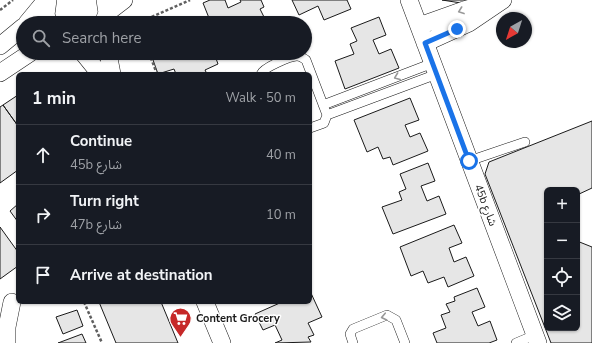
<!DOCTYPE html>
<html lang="en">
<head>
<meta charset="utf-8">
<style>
  :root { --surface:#171b24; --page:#242831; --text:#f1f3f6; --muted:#9ea1a6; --line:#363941 }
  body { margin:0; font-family:"Nunito Sans","Noto Sans Arabic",sans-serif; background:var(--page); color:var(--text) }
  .controls { position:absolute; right:12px; bottom:12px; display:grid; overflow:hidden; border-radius:6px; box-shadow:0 1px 3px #0004 }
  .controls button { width:36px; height:36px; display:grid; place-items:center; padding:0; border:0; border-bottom:1px solid var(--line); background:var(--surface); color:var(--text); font:20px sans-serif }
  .compass { position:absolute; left:496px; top:12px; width:36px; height:36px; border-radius:50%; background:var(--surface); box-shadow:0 1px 3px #0004; rotate:219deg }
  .stop { position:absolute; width:12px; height:12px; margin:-9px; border:3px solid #1a73e8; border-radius:50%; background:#fff }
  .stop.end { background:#1a73e8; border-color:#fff; box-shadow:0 1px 4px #0008 }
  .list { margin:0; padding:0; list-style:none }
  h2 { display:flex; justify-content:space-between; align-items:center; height:52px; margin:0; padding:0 16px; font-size:17px }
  h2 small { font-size:13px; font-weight:400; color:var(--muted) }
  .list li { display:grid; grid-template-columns:26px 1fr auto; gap:12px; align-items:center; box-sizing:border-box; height:60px; padding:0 16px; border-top:1px solid var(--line) }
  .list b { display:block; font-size:15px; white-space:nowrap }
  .list p { margin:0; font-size:13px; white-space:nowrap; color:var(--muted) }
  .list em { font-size:13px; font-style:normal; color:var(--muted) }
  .icon { flex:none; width:22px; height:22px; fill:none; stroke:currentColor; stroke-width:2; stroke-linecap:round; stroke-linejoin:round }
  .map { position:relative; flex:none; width:592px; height:343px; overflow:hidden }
  .search { position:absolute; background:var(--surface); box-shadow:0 1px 3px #0004; left:16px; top:16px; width:296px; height:44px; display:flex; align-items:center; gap:10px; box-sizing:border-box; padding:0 14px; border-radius:22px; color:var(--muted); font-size:15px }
  .panel { position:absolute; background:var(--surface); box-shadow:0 1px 3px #0004; left:16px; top:72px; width:296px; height:232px; border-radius:6px }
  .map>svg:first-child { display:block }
  .building { fill:#e6e6e6; stroke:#1a1a1a }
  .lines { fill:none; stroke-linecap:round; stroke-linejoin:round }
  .lane-casing { stroke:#1a1a1a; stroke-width:10 }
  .street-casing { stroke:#1a1a1a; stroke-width:18 }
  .path { stroke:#5f5f5f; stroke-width:2.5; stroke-dasharray:3 2; stroke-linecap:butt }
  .lane { stroke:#fff; stroke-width:9 }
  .street { stroke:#fff; stroke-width:17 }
  .oneway { stroke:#989898 }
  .route { stroke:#1a73e8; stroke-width:5 }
  .labels { text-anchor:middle; stroke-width:3; stroke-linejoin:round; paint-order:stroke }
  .street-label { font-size:11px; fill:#1a1a1a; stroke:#fff }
  .poi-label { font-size:11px; font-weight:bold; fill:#1a1a1a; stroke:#fff; text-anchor:start }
</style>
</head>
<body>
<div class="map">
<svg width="592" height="343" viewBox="0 0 592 343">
  <rect width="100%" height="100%" fill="#fff"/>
  <path class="building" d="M 210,0 L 225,0 L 228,8 L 241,2 L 240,0 L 261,0 L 264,7 L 260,9 L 265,19 L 260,23 L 211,23 L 203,3 Z
    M 292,0 L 347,0 L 351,9 L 324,20 L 318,6 L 299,15 Z
    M 442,0 L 467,0 L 461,3 Z
    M 379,17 L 386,35 L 373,40 L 379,54 L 391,49 L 399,68 L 345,89 L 335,61 L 354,54 L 350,44 L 357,41 L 351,28 Z
    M 163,53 L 214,53 L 218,64 L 205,70 L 207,74 L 176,74 L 174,69 L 158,74 L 152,57 Z
    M 18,95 L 18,126 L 3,105 Z
    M 410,98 L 419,120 L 405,125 L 410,137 L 420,133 L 428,151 L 393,165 L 390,157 L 383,159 L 378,147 L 367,152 L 354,120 Z
    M 3,105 L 18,126 L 18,170 L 0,183 L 0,107 Z
    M 592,121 L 592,188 L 577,195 L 577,190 L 547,190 L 547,328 L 577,328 L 577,241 L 592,247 L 592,343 L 551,343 L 485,174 L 489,162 Z
    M 428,163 L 435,181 L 421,186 L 427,201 L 439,196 L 446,214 L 393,234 L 382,207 L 402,200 L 399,192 L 406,189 L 400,174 Z
    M 18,204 L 18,222 L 10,211 Z
    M 454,225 L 462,243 L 449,248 L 454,262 L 466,257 L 474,276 L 448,287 L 444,277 L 428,283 L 423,271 L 411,276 L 400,247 Z
    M 0,227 L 18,252 L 18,266 L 0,279 Z
    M 477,288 L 485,307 L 472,312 L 478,326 L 490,321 L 497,340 L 489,343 L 437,343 L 433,333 L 446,328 L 441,315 L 450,312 L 446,304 L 455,301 L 454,297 Z
    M 310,291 L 322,317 L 308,323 L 314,335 L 308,337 L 311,342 L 275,343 L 282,340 L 275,325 L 263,330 L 255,314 L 282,302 L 310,302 Z
    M 99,302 L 161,302 L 178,343 L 116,343 Z
    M 77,310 L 83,326 L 63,334 L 56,317 Z
    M 82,334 L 86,343 L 58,343 Z"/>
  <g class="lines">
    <defs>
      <path id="lane" d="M 261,74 C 263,68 290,56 297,56 C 301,56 303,58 306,60 L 327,115 L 324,123 L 310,128
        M 323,105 L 433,63
        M 327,115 L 437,74
        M 469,161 L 525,142
        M 353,343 L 350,334 L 353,329 L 387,315 L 396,320 L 405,343
        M 516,343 L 535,335"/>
      <path id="street" d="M 48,0 L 46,15 L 49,23
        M 409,0 L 538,343
        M 107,13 L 124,0
        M 27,23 L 46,0
        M 103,23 L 107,13 L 105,0
        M 419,26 L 464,10 L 494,1
        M 425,43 L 469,23 L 503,0
        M 0,46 L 23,27
        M 83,53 L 100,74
        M 108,53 L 112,74
        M 0,73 L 30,53
        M 205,302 L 222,343
        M 7,343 L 7,327 L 12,302"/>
    </defs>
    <use href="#lane" class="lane-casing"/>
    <use href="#street" class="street-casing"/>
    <path class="path" d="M 0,10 L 13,0
      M 138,23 L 190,0
      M 149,53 L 157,74
      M 84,302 L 102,343"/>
    <use href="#lane" class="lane"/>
    <use href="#street" class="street"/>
  </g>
  <defs><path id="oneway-chevron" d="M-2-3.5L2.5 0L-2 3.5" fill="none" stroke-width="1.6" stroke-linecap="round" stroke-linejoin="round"/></defs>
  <g class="oneway">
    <use href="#oneway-chevron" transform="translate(461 11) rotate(160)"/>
    <use href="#oneway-chevron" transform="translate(397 77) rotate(159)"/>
    <use href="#oneway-chevron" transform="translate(384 317) rotate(168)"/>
  </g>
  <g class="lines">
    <path class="route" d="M 457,29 L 425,43 L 469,161"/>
  </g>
  <defs>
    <symbol id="supermarket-pin" viewBox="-11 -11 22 30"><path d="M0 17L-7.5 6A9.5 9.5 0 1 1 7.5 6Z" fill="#c62828" stroke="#fff"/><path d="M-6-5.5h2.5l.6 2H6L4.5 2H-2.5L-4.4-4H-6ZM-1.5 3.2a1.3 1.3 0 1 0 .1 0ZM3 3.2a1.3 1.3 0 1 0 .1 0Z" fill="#fff"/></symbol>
  </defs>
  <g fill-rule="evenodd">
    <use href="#supermarket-pin" x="168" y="306" width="25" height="34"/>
  </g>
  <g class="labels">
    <g class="street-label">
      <text transform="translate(486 205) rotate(69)" y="4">45b شارع</text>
    </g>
    <g class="poi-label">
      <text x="196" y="322">Content Grocery</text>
    </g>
  </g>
</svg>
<div class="controls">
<button>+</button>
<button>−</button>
<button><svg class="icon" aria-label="locate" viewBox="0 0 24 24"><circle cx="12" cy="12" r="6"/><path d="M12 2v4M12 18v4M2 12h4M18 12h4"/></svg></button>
<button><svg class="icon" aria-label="layers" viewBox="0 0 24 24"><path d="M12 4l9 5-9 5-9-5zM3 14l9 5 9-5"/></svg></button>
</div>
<svg class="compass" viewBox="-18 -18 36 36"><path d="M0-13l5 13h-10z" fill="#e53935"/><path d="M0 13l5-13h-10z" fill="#9ea1a6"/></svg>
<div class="stop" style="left:469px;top:161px"></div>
<div class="stop end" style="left:457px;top:29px"></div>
<div class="search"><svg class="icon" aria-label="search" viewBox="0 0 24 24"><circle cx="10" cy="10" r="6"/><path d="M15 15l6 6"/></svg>Search here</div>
<section class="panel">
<h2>1 min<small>Walk · 50 m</small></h2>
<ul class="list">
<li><svg class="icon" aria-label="ahead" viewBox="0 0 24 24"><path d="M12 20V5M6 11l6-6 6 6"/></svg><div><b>Continue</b><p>45b شارع</p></div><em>40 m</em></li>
<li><svg class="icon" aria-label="right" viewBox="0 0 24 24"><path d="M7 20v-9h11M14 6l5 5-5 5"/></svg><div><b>Turn right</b><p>47b شارع</p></div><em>10 m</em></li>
<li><svg class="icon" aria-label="arrive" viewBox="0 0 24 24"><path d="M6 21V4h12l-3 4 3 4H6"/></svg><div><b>Arrive at destination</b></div></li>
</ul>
</section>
</div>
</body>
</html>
